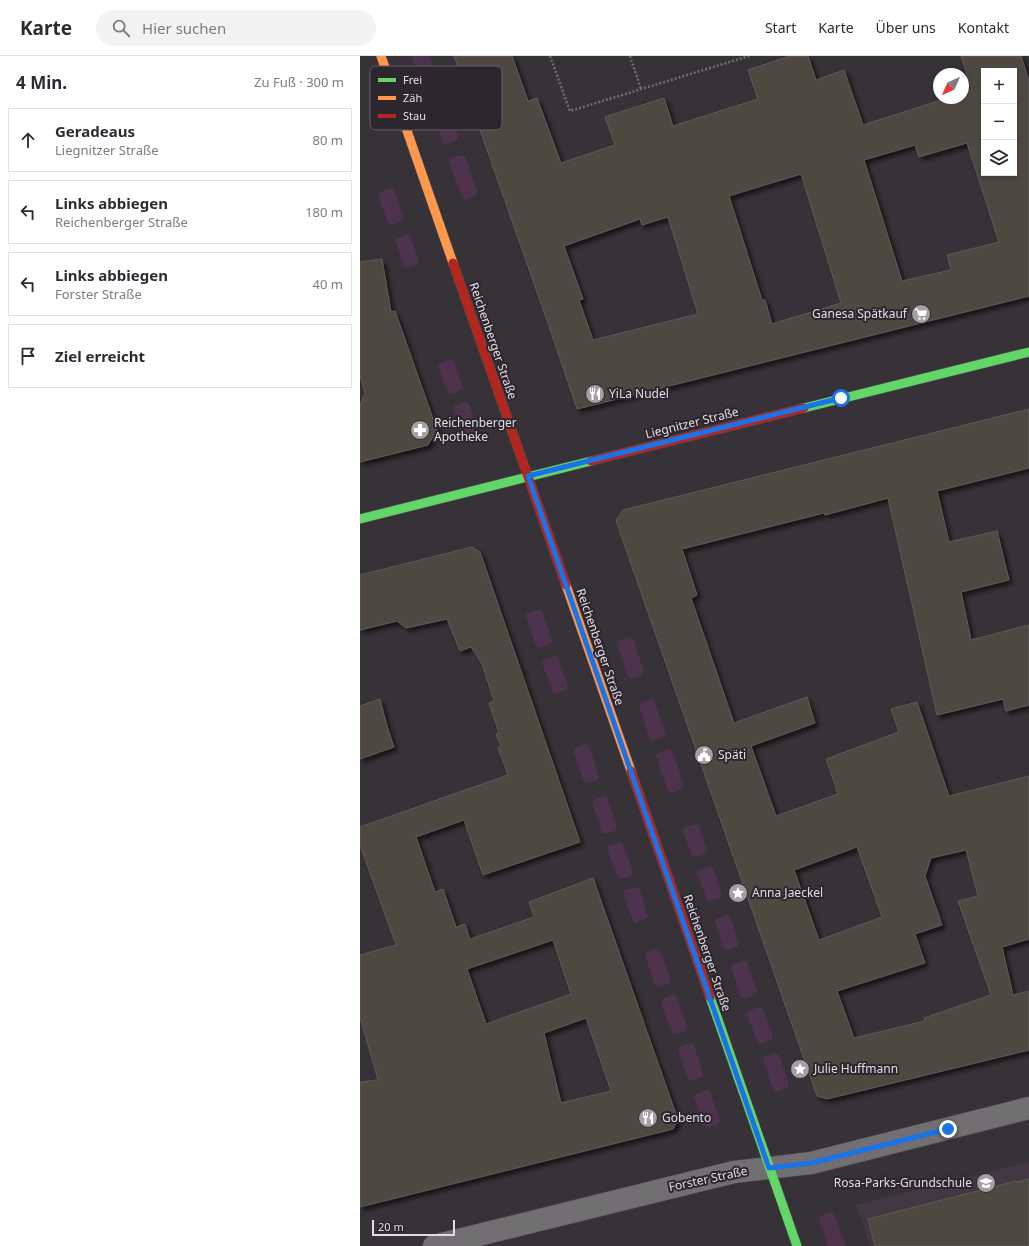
<!DOCTYPE html>
<html lang="de">
<head>
<meta charset="utf-8">
<style>
  :root { --surface:#fff; --page:#f2f2f3; --text:#2b2b33; --muted:#7c7c81; --line:#e1e1e2 }
  body { margin:0; font-family:"Noto Sans",sans-serif; background:var(--page); color:var(--text) }
  .controls { position:absolute; right:12px; top:12px; display:grid; overflow:hidden; border-radius:0px; box-shadow:0 2px 6px #0003 }
  .controls button { width:36px; height:36px; display:grid; place-items:center; padding:0; border:0; border-bottom:1px solid var(--line); background:var(--surface); color:var(--text); font:20px sans-serif }
  .compass { position:absolute; left:573px; top:12px; width:36px; height:36px; border-radius:50%; background:var(--surface); box-shadow:0 2px 6px #0003; rotate:225deg }
  .scale { position:absolute; left:12px; bottom:10px; width:83px; box-sizing:border-box; padding-left:4px; border:2px solid #e2dce2; border-top:0; font-size:11px; line-height:14px; white-space:nowrap; color:#e2dce2; -webkit-text-stroke:3px #2e262f; paint-order:stroke }
  .stop { position:absolute; width:12px; height:12px; margin:-9px; border:3px solid #1a73e8; border-radius:50%; background:#fff }
  .stop.end { background:#1a73e8; border-color:#fff; box-shadow:0 1px 4px #0008 }
  .list { margin:0; padding:0; list-style:none }
  h2 { display:flex; justify-content:space-between; align-items:center; height:52px; margin:0; padding:0 16px; font-size:17px }
  h2 small { font-size:13px; font-weight:400; color:var(--muted) }
  .list li { display:grid; grid-template-columns:26px 1fr auto; gap:12px; align-items:center; box-sizing:border-box; height:64px; margin:0 8px 8px; padding:0 8px; border:1px solid var(--line); border-radius:0px }
  .list b { display:block; font-size:15px; white-space:nowrap }
  .list p { margin:0; font-size:13px; white-space:nowrap; color:var(--muted) }
  .list em { font-size:13px; font-style:normal; color:var(--muted) }
  .icon { flex:none; width:22px; height:22px; fill:none; stroke:currentColor; stroke-width:2; stroke-linecap:round; stroke-linejoin:round }
  .map { position:relative; flex:none; width:669px; height:1190px; overflow:hidden }
  header { display:flex; align-items:center; gap:24px; box-sizing:border-box; height:56px; padding:0 20px; background:var(--surface); border-bottom:1px solid var(--line) }
  header strong { font-size:19px }
  nav { display:flex; gap:22px; margin-inline-start:auto; font-size:14px }
  .search { width:280px; height:36px; background:var(--page); display:flex; align-items:center; gap:10px; box-sizing:border-box; padding:0 14px; border-radius:22px; color:var(--muted); font-size:15px }
  main { display:flex }
  aside { flex:1; background:var(--surface) }
  .map>svg:first-child { display:block }
  .built { fill:#433744 }
  .green { fill:#4d334d }
  .building { fill:#4e4841; stroke:#5d5a5a; fill-rule:evenodd; filter:url(#shadow) }
  .lines { fill:none; stroke-linecap:round; stroke-linejoin:round }
  .street-casing { stroke:#524e52; stroke-width:23 }
  .fast-casing { stroke:#524e52; stroke-width:10 }
  .slow-casing { stroke:#524e52; stroke-width:10 }
  .jam-casing { stroke:#524e52; stroke-width:10 }
  .path { stroke:#716e71; stroke-width:2.5; stroke-dasharray:2 2; stroke-linecap:butt }
  .street { stroke:#716f71; stroke-width:22 }
  .fast { stroke:#63d668; stroke-width:9 }
  .slow { stroke:#ff974d; stroke-width:9 }
  .jam { stroke:#b3261e; stroke-width:9 }
  .route { stroke:#1a73e8; stroke-width:5 }
  .labels { text-anchor:middle; stroke-width:4; stroke-linejoin:round; paint-order:stroke }
  .poi-label { font-size:12px; fill:#e2dce2; stroke:#2e262f; text-anchor:start }
  .street-label { font-size:12px; fill:#e2dce2; stroke:#2e262f }
  .key { fill:#2e262f; stroke:#645d65; stroke-width:1 }
  .key-label { font-size:11px; fill:#e2dce2 }
</style>
</head>
<body>
<header>
<strong>Karte</strong>
<div class="search"><svg class="icon" aria-label="search" viewBox="0 0 24 24"><circle cx="10" cy="10" r="6"/><path d="M15 15l6 6"/></svg>Hier suchen</div>
<nav><a>Start</a><a>Karte</a><a>Über uns</a><a>Kontakt</a></nav>
</header>
<main>
<aside>
<h2>4 Min.<small>Zu Fuß · 300 m</small></h2>
<ul class="list">
<li><svg class="icon" aria-label="ahead" viewBox="0 0 24 24"><path d="M12 20V5M6 11l6-6 6 6"/></svg><div><b>Geradeaus</b><p>Liegnitzer Straße</p></div><em>80 m</em></li>
<li><svg class="icon" aria-label="left" viewBox="0 0 24 24"><path d="M17 20v-9H6M10 6l-5 5 5 5"/></svg><div><b>Links abbiegen</b><p>Reichenberger Straße</p></div><em>180 m</em></li>
<li><svg class="icon" aria-label="left" viewBox="0 0 24 24"><path d="M17 20v-9H6M10 6l-5 5 5 5"/></svg><div><b>Links abbiegen</b><p>Forster Straße</p></div><em>40 m</em></li>
<li><svg class="icon" aria-label="arrive" viewBox="0 0 24 24"><path d="M6 21V4h12l-3 4 3 4H6"/></svg><div><b>Ziel erreicht</b></div></li>
</ul>
</aside>
<div class="map">
<svg width="669" height="1190" viewBox="0 0 669 1190">
  <defs>
    <filter id="shadow"><feDropShadow dx="3.5" dy="3.5" stdDeviation="2" flood-color="#0009"/></filter>
  </defs>
  <rect width="100%" height="100%" fill="#373237"/>
  <path class="built" d="M 669,1106 L 669,1190 L 510,1190 L 496,1149 Z"/>
  <path class="green" d="M 52,0 L 70,0 L 79,27 L 77,31 L 67,34 L 63,33 Z
    M 83,47 L 87,49 L 98,81 L 96,85 L 86,88 L 83,87 L 71,54 L 72,51 Z
    M 101,99 L 105,100 L 117,136 L 115,140 L 105,144 L 102,142 L 89,106 L 90,102 Z
    M 31,132 L 34,133 L 44,162 L 42,165 L 32,169 L 28,167 L 18,139 L 20,136 Z
    M 47,178 L 50,179 L 59,205 L 57,209 L 47,212 L 44,211 L 35,183 Z
    M 91,303 L 94,305 L 103,331 L 101,334 L 91,338 L 87,336 L 78,310 L 80,307 Z
    M 105,346 L 109,348 L 118,375 L 116,379 L 106,383 L 103,381 L 93,353 L 94,350 Z
    M 178,554 L 182,555 L 192,585 L 190,588 L 180,592 L 176,590 L 166,560 L 167,557 Z
    M 269,581 L 273,583 L 284,616 L 282,619 L 272,623 L 268,621 L 257,588 L 258,585 Z
    M 195,600 L 198,602 L 208,630 L 206,634 L 196,638 L 193,636 L 182,607 L 184,604 Z
    M 291,643 L 294,645 L 306,678 L 304,681 L 293,685 L 290,683 L 279,650 L 280,647 Z
    M 225,688 L 229,690 L 239,720 L 238,724 L 227,727 L 224,726 L 213,695 L 215,692 Z
    M 308,693 L 312,695 L 324,729 L 322,733 L 311,737 L 308,735 L 296,700 L 298,697 Z
    M 244,740 L 247,742 L 257,771 L 255,775 L 245,778 L 242,777 L 232,747 L 233,744 Z
    M 335,768 L 339,770 L 347,794 L 345,798 L 335,801 L 332,800 L 323,775 L 324,772 Z
    M 260,786 L 263,788 L 273,816 L 271,820 L 261,823 L 258,822 L 247,793 L 249,790 Z
    M 350,810 L 353,811 L 362,838 L 360,842 L 350,845 L 347,844 L 337,817 L 339,814 Z
    M 275,831 L 279,832 L 288,860 L 286,863 L 276,867 L 273,865 L 263,838 L 264,834 Z
    M 367,859 L 370,860 L 379,887 L 377,891 L 367,894 L 364,893 L 355,866 L 356,863 Z
    M 297,892 L 300,894 L 311,924 L 309,928 L 299,931 L 295,930 L 285,899 L 286,896 Z
    M 383,905 L 387,906 L 397,936 L 395,939 L 384,943 L 381,941 L 371,912 L 372,909 Z
    M 313,939 L 317,941 L 327,971 L 325,975 L 315,978 L 312,977 L 301,946 L 302,943 Z
    M 399,951 L 403,953 L 413,981 L 411,984 L 400,988 L 397,986 L 387,958 L 389,955 Z
    M 330,987 L 334,989 L 343,1018 L 342,1021 L 331,1025 L 328,1023 L 318,994 L 319,991 Z
    M 415,997 L 419,999 L 429,1029 L 427,1032 L 416,1036 L 413,1034 L 403,1004 L 404,1001 Z
    M 347,1034 L 350,1036 L 360,1065 L 358,1068 L 347,1072 L 344,1070 L 334,1041 L 336,1038 Z
    M 471,1156 L 474,1158 L 486,1190 L 468,1190 L 459,1163 L 460,1160 Z"/>
  <path class="building" d="M 94,0 L 152,0 L 168,45 L 177,42 L 201,107 L 255,89 L 245,61 L 304,42 L 313,70 L 398,43 L 388,14 L 430,0 L 448,0 L 456,24 L 484,14 L 503,69 L 588,42 L 603,42 L 603,37 L 612,34 L 601,0 L 661,0 L 669,25 L 669,240 L 217,353 L 191,276 ZM 624,15 L 654,15 L 654,117 L 624,117 ZM 607,87 L 639,186 L 587,199 L 591,214 L 542,225 L 504,104 L 555,89 L 559,101 ZM 441,118 L 481,247 L 412,268 L 405,244 L 402,244 L 369,140 ZM 308,161 L 338,258 L 233,284 L 219,244 L 223,243 L 204,190 L 280,163 L 282,169 Z
    M 22,203 L 31,256 L 35,255 L 77,374 L 68,389 L 0,406 L 0,349 L 5,337 L 0,320 L 0,206 Z
    M 669,353 L 669,412 L 577,435 L 589,486 L 637,475 L 649,524 L 601,536 L 611,584 L 669,569 L 669,649 L 646,655 L 643,643 L 577,659 L 528,442 L 465,459 L 464,457 L 322,493 L 337,539 L 331,542 L 374,667 L 447,641 L 455,667 L 391,690 L 416,760 L 478,738 L 466,703 L 539,676 L 531,653 L 557,646 L 589,740 L 669,720 L 669,883 L 642,891 L 653,939 L 669,935 L 669,994 L 467,1043 L 457,1040 L 256,465 L 263,454 ZM 497,791 L 522,861 L 459,884 L 434,814 ZM 606,794 L 618,840 L 598,845 L 631,939 L 564,962 L 565,965 L 494,982 L 477,935 L 565,907 L 555,878 L 582,869 L 565,820 L 571,802 Z
    M 112,491 L 120,496 L 220,786 L 123,819 L 104,764 L 56,781 L 75,836 L 83,833 L 96,871 L 105,868 L 110,883 L 174,861 L 169,846 L 233,822 L 318,1064 L 313,1073 L 0,1151 L 0,1026 L 18,1024 L 0,961 L 0,899 L 36,889 L 0,789 L 0,771 L 148,719 L 138,692 L 141,691 L 136,678 L 139,677 L 129,647 L 134,645 L 122,608 L 111,591 L 100,595 L 87,563 L 46,572 L 37,565 L 0,574 L 0,519 ZM 193,884 L 211,938 L 126,968 L 107,913 ZM 226,962 L 251,1035 L 201,1047 L 184,977 Z
    M 20,643 L 27,670 L 34,691 L 0,703 L 0,650 Z
    M 669,1123 L 669,1190 L 515,1190 L 508,1163 L 656,1125 L 657,1126 Z"/>
  <g class="lines">
    <defs>
      <path id="street" d="M 74,1190 L 374,1116 L 451,1107 L 669,1052"/>
      <path id="fast" d="M 444,352 L 669,296
        M 0,463 L 231,405
        M 350,941 L 437,1190"/>
      <path id="slow" d="M 21,0 L 93,207
        M 206,529 L 271,715"/>
      <path id="jam" d="M 93,207 L 206,529
        M 231,405 L 444,352
        M 271,715 L 350,941"/>
    </defs>
    <use href="#street" class="street-casing"/>
    <use href="#fast" class="fast-casing"/>
    <use href="#slow" class="slow-casing"/>
    <use href="#jam" class="jam-casing"/>
    <path class="path" d="M 190,0 L 210,55 L 389,0
      M 270,0 L 281,33"/>
    <use href="#street" class="street"/>
    <use href="#fast" class="fast"/>
    <use href="#slow" class="slow"/>
    <use href="#jam" class="jam"/>
  </g>
  <g class="lines">
    <path class="route" d="M 481,342 L 168,420 L 409,1112 L 451,1107 L 588,1073"/>
  </g>
  <defs>
    <symbol id="supermarket-disc" viewBox="-11 -11 22 22"><circle r="9.5" fill="#a6a0a6" stroke="#2e262f"/><path d="M-6-5.5h2.5l.6 2H6L4.5 2H-2.5L-4.4-4H-6ZM-1.5 3.2a1.3 1.3 0 1 0 .1 0ZM3 3.2a1.3 1.3 0 1 0 .1 0Z" fill="#fff"/></symbol>
    <symbol id="restaurant-disc" viewBox="-11 -11 22 22"><circle r="9.5" fill="#a6a0a6" stroke="#2e262f"/><path d="M-5-6h1v4h1v-4h1v4h1v-4h1v5L-1.5 .5V6h-2V.5L-5-1ZM5-6V6H3V1.5H1.5Q1.5-4 5-6Z" fill="#fff"/></symbol>
    <symbol id="pharmacy-disc" viewBox="-11 -11 22 22"><circle r="9.5" fill="#a6a0a6" stroke="#2e262f"/><path d="M-2-6h4v4h4v4h-4v4h-4v-4h-4v-4h4Z" fill="#fff"/></symbol>
    <symbol id="civic-disc" viewBox="-11 -11 22 22"><circle r="9.5" fill="#a6a0a6" stroke="#2e262f"/><path d="M-.6-6.5H3V-4.5H.6V-3L4-1V1h2V6H-6V1h2V-1L-.6-3ZM-1.2 2.5V6h2.4V2.5Z" fill="#fff"/></symbol>
    <symbol id="sight-disc" viewBox="-11 -11 22 22"><circle r="9.5" fill="#a6a0a6" stroke="#2e262f"/><path d="M0-6L1.8-2.2L6-1.7L2.9 1.2L3.7 5.4L0 3.3L-3.7 5.4L-2.9 1.2L-6-1.7L-1.8-2.2Z" fill="#fff"/></symbol>
    <symbol id="school-disc" viewBox="-11 -11 22 22"><circle r="9.5" fill="#a6a0a6" stroke="#2e262f"/><path d="M0-5L7-2L0 1L-7-2ZM-4 1L0 2.5L4 1V4Q0 6-4 4Z" fill="#fff"/></symbol>
  </defs>
  <g fill-rule="evenodd">
    <use href="#supermarket-disc" x="550" y="247" width="22" height="22"/>
    <use href="#restaurant-disc" x="224" y="327" width="22" height="22"/>
    <use href="#pharmacy-disc" x="49" y="363" width="22" height="22"/>
    <use href="#civic-disc" x="333" y="688" width="22" height="22"/>
    <use href="#sight-disc" x="367" y="826" width="22" height="22"/>
    <use href="#sight-disc" x="429" y="1002" width="22" height="22"/>
    <use href="#restaurant-disc" x="277" y="1051" width="22" height="22"/>
    <use href="#school-disc" x="615" y="1116" width="22" height="22"/>
  </g>
  <g class="labels">
    <g class="poi-label">
      <text x="547" y="262" text-anchor="end">Ganesa Spätkauf</text>
      <text x="249" y="342">YiLa Nudel</text>
      <text x="74" y="371">Reichenberger<tspan x="74" dy="14">Apotheke</tspan></text>
      <text x="358" y="703">Späti</text>
      <text x="392" y="841">Anna Jaeckel</text>
      <text x="454" y="1017">Julie Huffmann</text>
      <text x="302" y="1066">Gobento</text>
      <text x="612" y="1131" text-anchor="end">Rosa-Parks-Grundschule</text>
    </g>
    <g class="street-label">
      <text transform="translate(133 285) rotate(71)" y="4">Reichenberger Straße</text>
      <text transform="translate(332 367) rotate(-14)" y="4">Liegnitzer Straße</text>
      <text transform="translate(240 591) rotate(71)" y="4">Reichenberger Straße</text>
      <text transform="translate(347 897) rotate(71)" y="4">Reichenberger Straße</text>
      <text transform="translate(348 1123) rotate(-12)" y="4">Forster Straße</text>
    </g>
  </g>
  <rect x="10" y="10" width="132" height="64" rx="6" class="key"/>
  <rect x="18" y="22" width="18" height="4" fill="#63d668"/>
  <rect x="18" y="40" width="18" height="4" fill="#ff974d"/>
  <rect x="18" y="58" width="18" height="4" fill="#b3261e"/>
  <g class="key-label">
    <text x="43" y="28">Frei</text>
    <text x="43" y="46">Zäh</text>
    <text x="43" y="64">Stau</text>
  </g>
</svg>
<div class="controls">
<button>+</button>
<button>−</button>
<button><svg class="icon" aria-label="layers" viewBox="0 0 24 24"><path d="M12 4l9 5-9 5-9-5zM3 14l9 5 9-5"/></svg></button>
</div>
<svg class="compass" viewBox="-18 -18 36 36"><path d="M0-13l5 13h-10z" fill="#e53935"/><path d="M0 13l5-13h-10z" fill="#7c7c81"/></svg>
<div class="scale">20 m</div>
<div class="stop" style="left:481px;top:342px"></div>
<div class="stop end" style="left:588px;top:1073px"></div>
</div>
</main>
</body>
</html>
